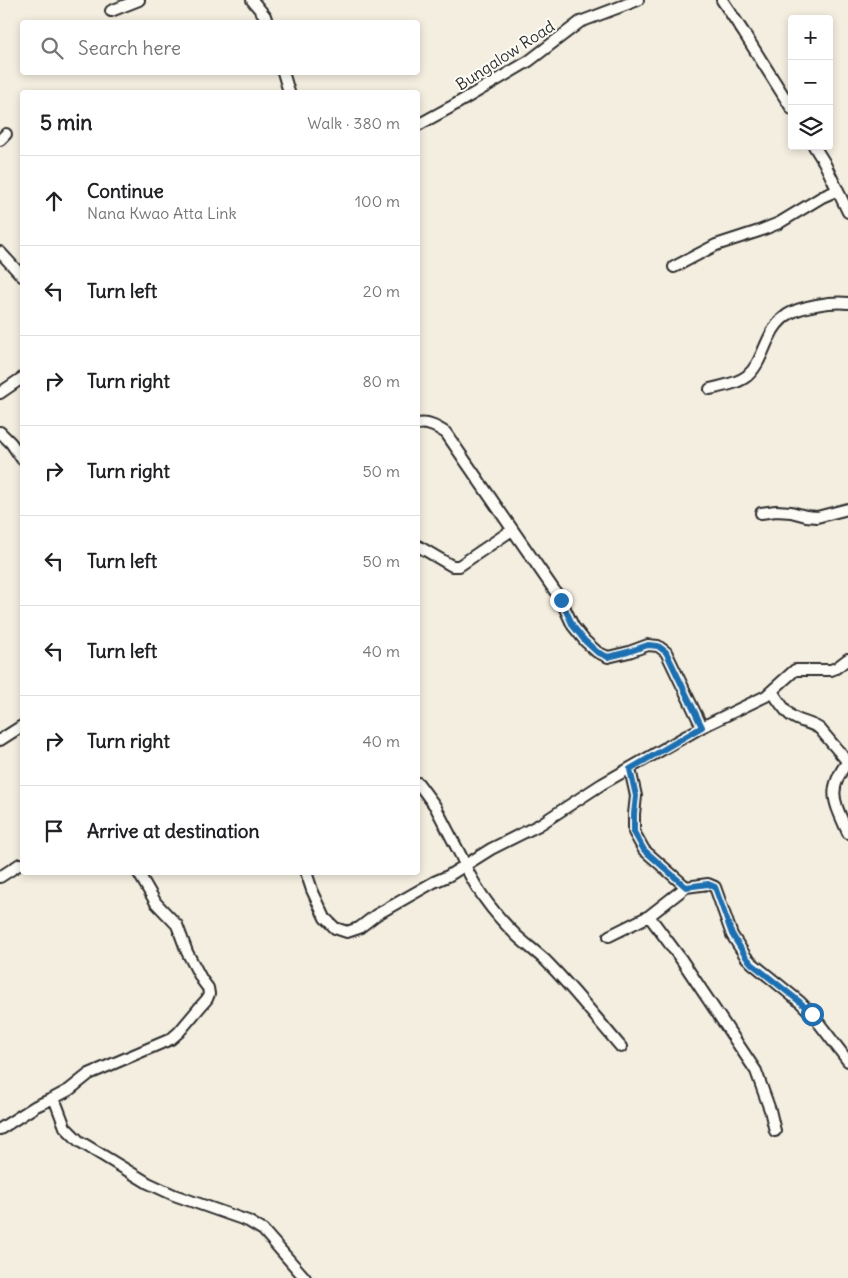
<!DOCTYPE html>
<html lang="en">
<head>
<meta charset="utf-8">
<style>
  :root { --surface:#fff; --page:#f6f6f6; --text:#202124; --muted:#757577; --line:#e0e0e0 }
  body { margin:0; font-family:Delius,sans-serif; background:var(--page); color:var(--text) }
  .controls { position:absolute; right:15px; top:15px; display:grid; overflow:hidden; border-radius:5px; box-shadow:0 2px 8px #0003 }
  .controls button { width:45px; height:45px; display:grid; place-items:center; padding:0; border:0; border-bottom:1px solid var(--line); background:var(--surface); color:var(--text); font:25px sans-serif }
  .stop { position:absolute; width:15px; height:15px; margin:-11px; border:4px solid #1f6fb2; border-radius:50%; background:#fff }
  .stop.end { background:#1f6fb2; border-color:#fff; box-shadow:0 1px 5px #0008 }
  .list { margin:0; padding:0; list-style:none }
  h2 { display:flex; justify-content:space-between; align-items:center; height:65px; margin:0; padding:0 20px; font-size:21px }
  h2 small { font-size:16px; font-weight:400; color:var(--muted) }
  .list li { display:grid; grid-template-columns:32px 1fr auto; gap:15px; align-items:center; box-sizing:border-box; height:90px; padding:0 20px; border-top:1px solid var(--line) }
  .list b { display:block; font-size:19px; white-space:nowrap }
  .list p { margin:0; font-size:16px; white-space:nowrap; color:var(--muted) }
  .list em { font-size:16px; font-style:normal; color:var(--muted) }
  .icon { flex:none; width:28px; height:28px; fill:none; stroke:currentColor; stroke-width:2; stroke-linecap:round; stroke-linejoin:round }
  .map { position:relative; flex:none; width:848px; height:1278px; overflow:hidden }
  .search { position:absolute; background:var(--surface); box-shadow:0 2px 8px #0003; left:20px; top:20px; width:400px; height:55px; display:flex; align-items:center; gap:12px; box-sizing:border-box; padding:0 18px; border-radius:5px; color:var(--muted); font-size:19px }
  .panel { position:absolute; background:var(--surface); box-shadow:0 2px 8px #0003; left:20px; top:90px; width:400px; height:785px; border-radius:5px }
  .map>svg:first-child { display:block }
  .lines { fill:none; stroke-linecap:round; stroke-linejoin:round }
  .street-casing { stroke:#2b2b2b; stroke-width:14 }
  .street { stroke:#fdfcf7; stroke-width:10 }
  .route { stroke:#1f6fb2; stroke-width:6 }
  .labels { text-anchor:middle; stroke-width:4; stroke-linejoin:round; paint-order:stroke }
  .street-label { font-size:16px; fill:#2b2b2b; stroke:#fdfcf7 }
</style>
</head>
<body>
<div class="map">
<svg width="848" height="1278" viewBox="0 0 848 1278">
  <rect width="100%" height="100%" fill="#f4eee0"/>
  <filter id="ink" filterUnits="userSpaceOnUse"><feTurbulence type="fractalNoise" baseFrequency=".02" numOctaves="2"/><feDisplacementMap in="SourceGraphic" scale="10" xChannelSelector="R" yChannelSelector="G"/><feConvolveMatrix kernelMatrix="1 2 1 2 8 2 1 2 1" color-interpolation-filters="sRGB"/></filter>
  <g filter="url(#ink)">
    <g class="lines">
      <defs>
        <path id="street" d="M 252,0 L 265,16 L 267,22
          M 722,0 L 744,33 L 792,109
          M 111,11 L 139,0
          M 283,72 L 289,92
          M 418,125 L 451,107 L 529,61 L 580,22 L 638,0
          M 0,140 L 6,134
          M 814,146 L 824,162 L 848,212
          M 0,252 L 22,276
          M 674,267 L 716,245 L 759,231 L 779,223 L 822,197 L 838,190
          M 710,389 C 722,386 737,384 747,376 C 759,366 763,349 770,336 C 774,327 780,320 787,315 C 801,306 832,301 848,303
          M 0,393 L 22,378
          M 418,424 C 428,422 437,427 446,433 L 561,600 L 573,626 L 585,641 L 597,652 L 608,657 L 629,652 L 648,645 L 658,646 L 666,652 L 702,727
          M 0,432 L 11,443 L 22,459
          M 761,513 L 776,511 L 791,512 L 806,516 L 817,517 L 848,509
          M 418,546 L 452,566 L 459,566 L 512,530
          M 772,691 C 777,699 783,708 790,715 C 798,722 811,722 820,729 L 847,761
          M 0,740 L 22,726
          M 848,761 C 826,791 834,801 848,833
          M 630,769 L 636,796 L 634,814 L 634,832 L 644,850 L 686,887
          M 418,783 L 435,806 L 461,856 C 473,886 495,915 518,937 C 527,945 536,952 545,960 C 572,987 596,1018 621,1047
          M 306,872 L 312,890 L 325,918 L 335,928 L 347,932 L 359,928 L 376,915 L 434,882 L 448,876 L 491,849 L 539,825 L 602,784 L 702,727 L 766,696 L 795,670 L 831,670 L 836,668 L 848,659
          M 0,877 L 20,864
          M 609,936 L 649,916
          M 54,1098 L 65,1127 L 79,1141 L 148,1183 L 174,1195 L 248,1221 L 263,1230 L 305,1278
          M 0,1129 L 36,1106 L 54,1098 L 69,1090 L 89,1074 L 171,1039 L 179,1032 L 200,1007 L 207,999 L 209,994 L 208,988 L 202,980 L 187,952 L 177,925 L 156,903 L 138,872
          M 775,1131 L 770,1110 L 756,1071 L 681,959 L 649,916 L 686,887 L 708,884 L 715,887 L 732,935 L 746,957 L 752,963 L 800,1002 L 812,1014 L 848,1061"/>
      </defs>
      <use href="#street" class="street-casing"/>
      <use href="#street" class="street"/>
    </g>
  </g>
  <g class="lines" filter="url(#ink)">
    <path class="route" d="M 561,600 L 573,626 L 585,641 L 597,652 L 608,657 L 628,652 L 648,645 L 658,646 L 666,652 L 702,727 L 630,769 L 636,796 L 634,814 L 634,832 L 644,850 L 686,887 L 708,884 L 715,887 L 732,934 L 746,957 L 752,964 L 800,1002 L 812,1014"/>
  </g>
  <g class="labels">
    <g class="street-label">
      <text transform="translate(505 55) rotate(-33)" y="6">Bungalow Road</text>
    </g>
  </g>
</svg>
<div class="controls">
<button>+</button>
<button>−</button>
<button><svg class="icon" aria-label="layers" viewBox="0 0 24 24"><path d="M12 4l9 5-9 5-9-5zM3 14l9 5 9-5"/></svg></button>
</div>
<div class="stop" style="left:812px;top:1014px"></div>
<div class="stop end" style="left:561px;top:600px"></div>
<div class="search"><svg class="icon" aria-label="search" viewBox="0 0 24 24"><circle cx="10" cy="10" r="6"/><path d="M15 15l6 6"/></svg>Search here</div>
<section class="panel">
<h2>5 min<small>Walk · 380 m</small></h2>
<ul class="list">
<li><svg class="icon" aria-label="ahead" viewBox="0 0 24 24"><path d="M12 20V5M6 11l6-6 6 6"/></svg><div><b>Continue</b><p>Nana Kwao Atta Link</p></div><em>100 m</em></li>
<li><svg class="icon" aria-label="left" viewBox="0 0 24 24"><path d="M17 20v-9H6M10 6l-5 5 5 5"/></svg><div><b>Turn left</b></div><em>20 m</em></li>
<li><svg class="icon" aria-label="right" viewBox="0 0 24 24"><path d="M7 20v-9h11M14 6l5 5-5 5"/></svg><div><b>Turn right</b></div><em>80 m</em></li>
<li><svg class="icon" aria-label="right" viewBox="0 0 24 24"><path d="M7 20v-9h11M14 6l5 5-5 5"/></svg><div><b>Turn right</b></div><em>50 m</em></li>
<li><svg class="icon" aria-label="left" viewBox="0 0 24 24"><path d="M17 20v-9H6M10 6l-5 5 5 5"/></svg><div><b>Turn left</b></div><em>50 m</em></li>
<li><svg class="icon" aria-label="left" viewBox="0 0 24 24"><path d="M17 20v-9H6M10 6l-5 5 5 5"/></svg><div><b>Turn left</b></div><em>40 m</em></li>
<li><svg class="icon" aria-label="right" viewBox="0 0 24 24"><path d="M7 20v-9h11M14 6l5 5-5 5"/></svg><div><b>Turn right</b></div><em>40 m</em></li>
<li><svg class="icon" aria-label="arrive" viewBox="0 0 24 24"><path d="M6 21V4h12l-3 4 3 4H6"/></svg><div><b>Arrive at destination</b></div></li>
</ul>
</section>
</div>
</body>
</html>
